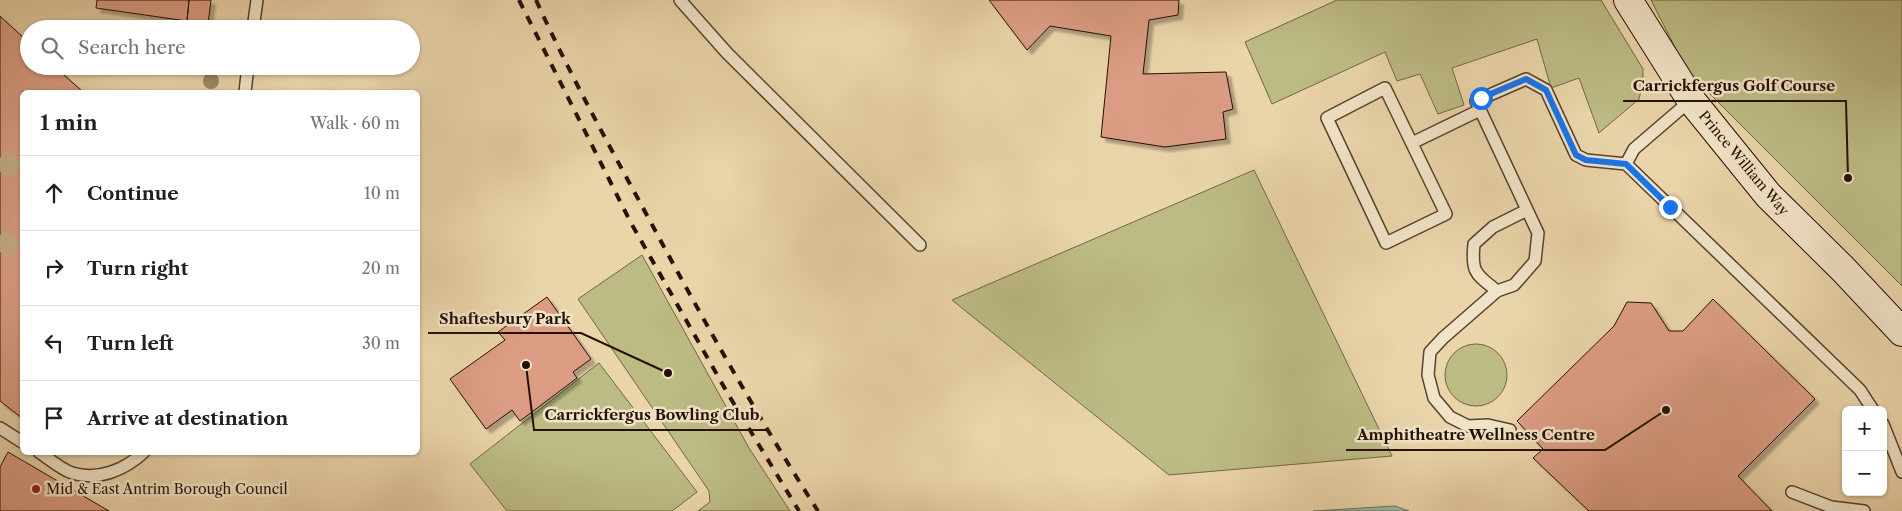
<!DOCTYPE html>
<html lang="en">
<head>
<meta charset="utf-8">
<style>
  :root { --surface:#fff; --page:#f6f6f6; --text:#202124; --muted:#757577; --line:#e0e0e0 }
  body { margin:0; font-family:"Libre Caslon Text",serif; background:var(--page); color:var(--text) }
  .controls { position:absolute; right:15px; bottom:15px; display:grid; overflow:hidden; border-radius:8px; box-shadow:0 1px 4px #0004 }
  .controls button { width:45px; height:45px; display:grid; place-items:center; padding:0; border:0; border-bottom:1px solid var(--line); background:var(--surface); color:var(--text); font:25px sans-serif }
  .stop { position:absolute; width:15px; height:15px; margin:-11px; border:4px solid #1a73e8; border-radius:50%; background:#fff }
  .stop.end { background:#1a73e8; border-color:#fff; box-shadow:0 1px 5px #0008 }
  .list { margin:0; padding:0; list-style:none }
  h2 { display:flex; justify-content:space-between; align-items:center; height:65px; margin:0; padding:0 20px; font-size:21px }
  h2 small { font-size:16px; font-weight:400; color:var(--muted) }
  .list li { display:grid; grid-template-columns:32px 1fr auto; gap:15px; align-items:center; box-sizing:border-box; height:75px; padding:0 20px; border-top:1px solid var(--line) }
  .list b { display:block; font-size:19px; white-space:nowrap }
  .list em { font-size:16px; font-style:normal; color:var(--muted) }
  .icon { flex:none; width:28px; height:28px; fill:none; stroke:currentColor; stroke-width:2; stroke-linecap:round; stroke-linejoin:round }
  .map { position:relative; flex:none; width:1902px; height:511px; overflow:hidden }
  .search { position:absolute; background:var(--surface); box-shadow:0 1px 4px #0004; left:20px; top:20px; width:400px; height:55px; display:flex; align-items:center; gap:12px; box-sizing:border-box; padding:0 18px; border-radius:28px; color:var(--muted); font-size:19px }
  .panel { position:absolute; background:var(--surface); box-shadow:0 1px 4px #0004; left:20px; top:90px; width:400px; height:365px; border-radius:8px }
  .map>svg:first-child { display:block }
  .green { fill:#bcbb84; stroke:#716644 }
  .water { fill:#99b9a4; stroke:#6b7564 }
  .building { fill:#db9c83; stroke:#261005; filter:url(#shadow) }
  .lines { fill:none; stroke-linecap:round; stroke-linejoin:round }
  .street-tunnel { stroke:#c3ad88; stroke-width:21; stroke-dasharray:21 11; stroke-linecap:butt }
  .lane-casing { stroke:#57412e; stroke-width:14 }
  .secondary-casing { stroke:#261005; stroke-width:30 }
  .lane { stroke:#f1e3c7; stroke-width:11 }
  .secondary { stroke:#f1e3c7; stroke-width:28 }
  .rail { stroke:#261005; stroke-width:4; stroke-dasharray:9 9; stroke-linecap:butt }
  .tree { fill:#9b8967 }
  .route { stroke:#1a73e8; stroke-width:6 }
  .poi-dot { fill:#8f2418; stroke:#f1e3c7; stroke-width:2 }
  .labels { text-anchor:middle; stroke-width:5; stroke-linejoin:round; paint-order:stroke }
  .street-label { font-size:14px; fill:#261005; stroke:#f1e3c7 }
  .poi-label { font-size:14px; fill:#261005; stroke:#f1e3c7; text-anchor:start }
  .leader { fill:none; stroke:#261005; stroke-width:2 }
  .callout-dot { fill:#261005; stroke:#f1e3c7; stroke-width:2 }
  .callout-label { font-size:15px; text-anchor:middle; font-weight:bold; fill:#261005; stroke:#f1e3c7; stroke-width:5; stroke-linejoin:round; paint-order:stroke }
</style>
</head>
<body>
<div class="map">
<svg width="1902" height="511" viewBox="0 0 1902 511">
  <defs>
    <filter id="shadow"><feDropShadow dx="4.5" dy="4.5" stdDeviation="1" flood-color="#0004"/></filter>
  </defs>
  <rect width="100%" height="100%" fill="#ead4a9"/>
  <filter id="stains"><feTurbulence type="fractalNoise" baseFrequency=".004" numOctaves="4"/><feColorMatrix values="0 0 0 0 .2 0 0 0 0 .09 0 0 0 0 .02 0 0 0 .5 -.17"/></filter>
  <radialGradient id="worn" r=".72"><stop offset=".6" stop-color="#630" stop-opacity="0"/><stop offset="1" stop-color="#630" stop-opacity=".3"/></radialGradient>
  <path class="green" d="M 1337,0 L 1601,0 L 1643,69 L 1643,82 L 1639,99 L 1599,133 L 1579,78 L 1551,88 L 1537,39 L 1452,68 L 1464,105 L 1438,114 L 1420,74 L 1397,81 L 1385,52 L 1272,104 L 1245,42 Z
    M 1651,0 L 1902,0 L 1902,286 L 1687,71 Z
    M 1254,170 L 1392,456 L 1169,475 L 952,300 Z
    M 642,255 L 749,448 L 790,511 L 698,511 L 710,502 L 709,491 L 578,299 Z
    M1445 375a31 31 0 1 1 62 0a31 31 0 1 1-62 0Z
    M 599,363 L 697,492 L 672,511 L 507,511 L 470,464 Z"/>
  <path class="water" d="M 1395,506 L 1409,511 L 1313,511 Z"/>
  <path class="building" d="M 97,0 L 189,0 L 187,21 L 96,8 Z
    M 189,0 L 211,0 L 208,24 L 187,21 Z
    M 989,0 L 1179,0 L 1178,15 L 1149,20 L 1143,74 L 1226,72 L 1233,109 L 1223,112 L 1226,139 L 1165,147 L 1101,137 L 1111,36 L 1050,26 L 1027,50 Z
    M 0,16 L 29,43 L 29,66 L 54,66 L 83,92 L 22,92 L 22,418 L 0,401 Z
    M 547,297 L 591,359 L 573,372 L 577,378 L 520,421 L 512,410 L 486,429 L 450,379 L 505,340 L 498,332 Z
    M 1713,299 L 1815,399 L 1738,476 L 1772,511 L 1589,511 L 1533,458 L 1543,449 L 1517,421 L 1614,326 L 1627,302 L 1651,303 L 1669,331 L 1683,331 Z
    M 8,452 L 109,511 L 0,511 L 0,467 Z"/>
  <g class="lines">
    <path class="street-tunnel" d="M 0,158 L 22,177
      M 0,252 L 22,225"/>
    <defs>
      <path id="lane" d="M 680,0 L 727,53 L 920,245
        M 253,29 L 257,0
        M 1385,88 L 1446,214 L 1386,243 L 1327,118 Z
        M 245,92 L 248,66
        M 1691,100 L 1634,149 L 1626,164 L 1860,390 L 1873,410
        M 1412,143 L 1480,110
        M 1497,291 C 1476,274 1471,273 1474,244 L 1493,227 L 1527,210
        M 1883,424 L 1902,472
        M 0,428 L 22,442
        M 1510,430 L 1488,425 L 1468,426 L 1450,417 L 1434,398 L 1428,375 L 1430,352 L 1443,338 L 1497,291 L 1514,285 L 1535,261 L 1538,233 L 1476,101 L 1526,79 L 1546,90 L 1576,155 L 1586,160 L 1626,164
        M 39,452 C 49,459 61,469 72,473 C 98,481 125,470 144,452
        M 1792,492 L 1831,507 L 1864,511"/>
      <path id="secondary" d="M 1628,0 L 1691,100 L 1768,195 L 1843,269 L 1902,332"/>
    </defs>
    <use href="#lane" class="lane-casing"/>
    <use href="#secondary" class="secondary-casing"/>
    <use href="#lane" class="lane"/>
    <use href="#secondary" class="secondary"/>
    <path class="rail" d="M 519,0 L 631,223 L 728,394 L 799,511
      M 536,0 C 570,75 610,147 649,219 C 702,318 757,416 818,511"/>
  </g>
  <circle class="tree" cx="211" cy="81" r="8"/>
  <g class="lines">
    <path class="route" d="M 1481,98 L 1526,79 L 1546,90 L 1576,155 L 1586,160 L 1626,164 L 1670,207"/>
  </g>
  <circle class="poi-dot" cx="36" cy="489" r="5"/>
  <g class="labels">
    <g class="street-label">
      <text transform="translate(1744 163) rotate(50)" y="5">Prince William Way</text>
    </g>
    <g class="poi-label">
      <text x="46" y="494">Mid &amp; East Antrim Borough Council</text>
    </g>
  </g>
  <path class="leader" d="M1848 178L1846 101H1623M668 373L581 333H428M526 365L534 430H769M1666 410L1605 450H1346"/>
  <g class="callout-dot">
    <circle cx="1848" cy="178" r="5"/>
    <circle cx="668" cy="373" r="5"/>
    <circle cx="526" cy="365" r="5"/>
    <circle cx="1666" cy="410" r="5"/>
  </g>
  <g class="callout-label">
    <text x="1734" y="91">Carrickfergus Golf Course</text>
    <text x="505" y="324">Shaftesbury Park</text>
    <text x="652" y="420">Carrickfergus Bowling Club</text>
    <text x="1476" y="440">Amphitheatre Wellness Centre</text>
  </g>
  <rect width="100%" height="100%" filter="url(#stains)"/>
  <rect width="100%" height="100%" fill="url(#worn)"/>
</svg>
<div class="controls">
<button>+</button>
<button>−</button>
</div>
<div class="stop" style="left:1481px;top:98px"></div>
<div class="stop end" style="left:1670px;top:207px"></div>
<div class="search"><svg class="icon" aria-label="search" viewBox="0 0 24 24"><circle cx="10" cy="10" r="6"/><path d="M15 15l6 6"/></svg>Search here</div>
<section class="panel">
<h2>1 min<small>Walk · 60 m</small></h2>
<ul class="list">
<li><svg class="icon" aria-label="ahead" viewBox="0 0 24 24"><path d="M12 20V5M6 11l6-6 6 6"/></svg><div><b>Continue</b></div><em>10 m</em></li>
<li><svg class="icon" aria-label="right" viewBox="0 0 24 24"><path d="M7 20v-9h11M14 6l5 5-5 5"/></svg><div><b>Turn right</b></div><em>20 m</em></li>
<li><svg class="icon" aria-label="left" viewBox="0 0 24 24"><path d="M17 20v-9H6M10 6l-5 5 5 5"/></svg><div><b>Turn left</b></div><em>30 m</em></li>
<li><svg class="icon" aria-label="arrive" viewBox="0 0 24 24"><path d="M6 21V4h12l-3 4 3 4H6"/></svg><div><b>Arrive at destination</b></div></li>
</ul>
</section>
</div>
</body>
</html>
